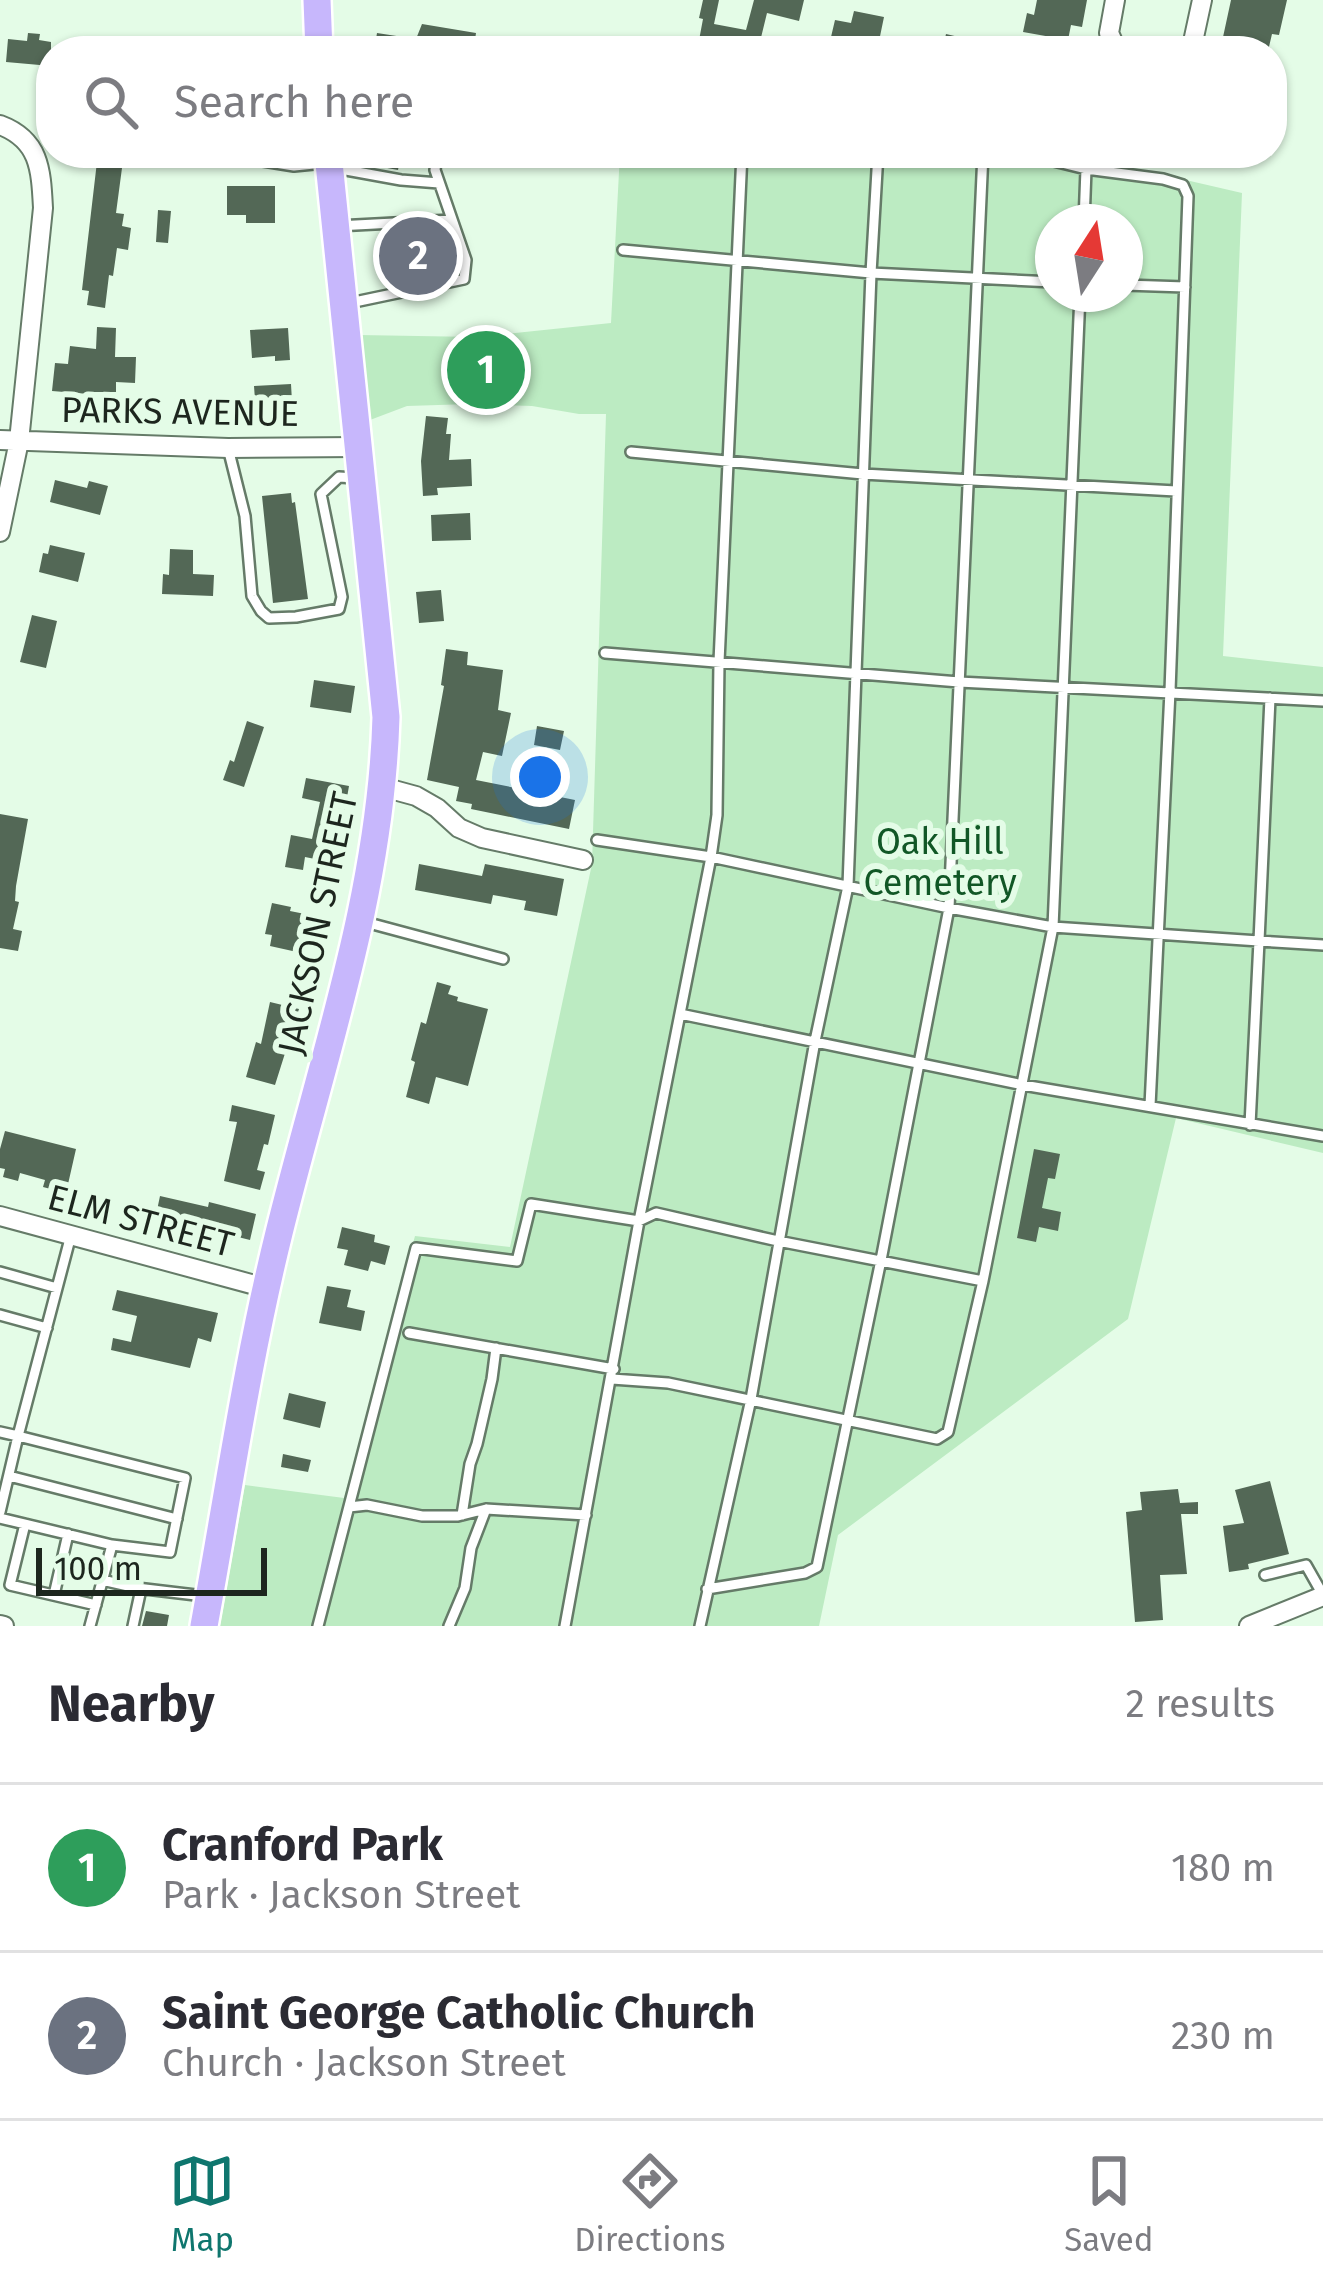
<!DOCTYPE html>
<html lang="en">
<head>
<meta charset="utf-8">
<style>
  :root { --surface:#fff; --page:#f2f2f3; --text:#2b2b33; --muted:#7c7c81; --line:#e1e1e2; --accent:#0f766e }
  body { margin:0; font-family:"Fira Sans",sans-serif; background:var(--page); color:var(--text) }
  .compass { position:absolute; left:1035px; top:204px; width:108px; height:108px; border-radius:50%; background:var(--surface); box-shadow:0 3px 9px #0004; rotate:12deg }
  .scale { position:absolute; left:36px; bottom:30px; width:231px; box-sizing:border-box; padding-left:12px; border:6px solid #1d261e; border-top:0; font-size:33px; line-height:42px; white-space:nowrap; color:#1d261e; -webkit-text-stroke:9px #e4fce7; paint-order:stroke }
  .you { position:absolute; left:540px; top:777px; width:42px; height:42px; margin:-30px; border:9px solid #fff; border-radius:50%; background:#1a73e8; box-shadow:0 0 0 18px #1a73e833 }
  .badge { display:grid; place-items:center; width:78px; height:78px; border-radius:50%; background:var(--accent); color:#fff; font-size:39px; font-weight:700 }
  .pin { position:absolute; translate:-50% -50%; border:6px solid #fff; box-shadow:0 3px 12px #0006 }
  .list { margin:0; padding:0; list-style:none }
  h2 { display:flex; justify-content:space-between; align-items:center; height:156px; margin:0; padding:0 48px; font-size:51px }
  h2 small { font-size:39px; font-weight:400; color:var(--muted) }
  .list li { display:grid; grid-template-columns:78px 1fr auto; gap:36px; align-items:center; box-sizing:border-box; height:168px; padding:0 48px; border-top:3px solid var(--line) }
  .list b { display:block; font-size:45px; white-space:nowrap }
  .list p { margin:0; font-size:39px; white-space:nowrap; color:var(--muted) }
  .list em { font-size:39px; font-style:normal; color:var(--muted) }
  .icon { flex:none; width:66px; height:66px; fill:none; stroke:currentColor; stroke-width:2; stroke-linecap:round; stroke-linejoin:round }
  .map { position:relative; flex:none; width:1323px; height:1626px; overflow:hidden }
  .search { position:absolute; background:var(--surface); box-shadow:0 3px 9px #0004; left:36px; right:36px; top:36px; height:132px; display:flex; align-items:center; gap:30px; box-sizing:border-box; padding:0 42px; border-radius:48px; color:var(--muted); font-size:45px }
  .sheet { height:492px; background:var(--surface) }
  nav { display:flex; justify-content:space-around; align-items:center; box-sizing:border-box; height:168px; border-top:3px solid var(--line); background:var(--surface); font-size:33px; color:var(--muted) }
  nav a { display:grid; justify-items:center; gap:6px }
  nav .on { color:var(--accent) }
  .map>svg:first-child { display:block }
  .green { fill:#bcebc2; fill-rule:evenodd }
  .building { fill:#536856 }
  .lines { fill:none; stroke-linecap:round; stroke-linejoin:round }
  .lane-casing { stroke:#657b68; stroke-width:14 }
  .street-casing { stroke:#657b68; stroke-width:22 }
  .primary-casing { stroke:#fff; stroke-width:32 }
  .lane { stroke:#fff; stroke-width:9 }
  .street { stroke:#fff; stroke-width:18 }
  .primary { stroke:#c7b7fc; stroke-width:27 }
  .labels { text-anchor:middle; stroke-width:12; stroke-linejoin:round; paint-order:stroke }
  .street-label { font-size:36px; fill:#1d261e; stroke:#e4fce7 }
  .park-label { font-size:36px; fill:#115726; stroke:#e4fce7 }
</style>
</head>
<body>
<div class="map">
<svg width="1323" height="1626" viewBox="0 0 1323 1626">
  <rect width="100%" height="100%" fill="#e4fce7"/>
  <path class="green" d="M 620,153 L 1069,153 L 1242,193 L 1223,656 L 1323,667 L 1323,1153 L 1176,1118 L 1128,1319 L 838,1535 L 819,1626 L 220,1626 L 245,1485 L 344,1498 L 415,1236 L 510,1247 L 592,864 L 606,414 L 579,414 L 532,406 L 470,404 L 407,406 L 370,420 L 359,335 L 476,337 L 611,323 ZM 1053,222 L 1125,222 L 1125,294 L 1053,294 Z"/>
  <path class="building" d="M 703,0 L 719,0 L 714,24 L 746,30 L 754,0 L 804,0 L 799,21 L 767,13 L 758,50 L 722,41 L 720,51 L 697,51 L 703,19 L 699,18 Z
    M 1037,0 L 1087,0 L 1082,27 L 1071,25 L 1068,40 L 1023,32 L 1027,13 L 1034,15 Z
    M 1231,0 L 1287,0 L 1279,35 L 1272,34 L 1268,51 L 1220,51 Z
    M 854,11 L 884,17 L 878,46 L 831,37 L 835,20 L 851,23 Z
    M 422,24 L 476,33 L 475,40 L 501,45 L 501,51 L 374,51 L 377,33 L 416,39 Z
    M 28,33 L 40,34 L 39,40 L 51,42 L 51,66 L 6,62 L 8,39 L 27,41 Z
    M 946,34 L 976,41 L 974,51 L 942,51 Z
    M 157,38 L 205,42 L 205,51 L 156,51 Z
    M 98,153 L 124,153 L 116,213 L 124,214 L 122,226 L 131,228 L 128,250 L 117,248 L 113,276 L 109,275 L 105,308 L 87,305 L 89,291 L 82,290 Z
    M 373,153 L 409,153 L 406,167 L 399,165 L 398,170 L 371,165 Z
    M 227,186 L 275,186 L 275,223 L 246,223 L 246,215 L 227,215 Z
    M 158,210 L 171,211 L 168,243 L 156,242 Z
    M 381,234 L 393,234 L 394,246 L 451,243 L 453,265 L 397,268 L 398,284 L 384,284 Z
    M 97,327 L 116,328 L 115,357 L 136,357 L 135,383 L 116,382 L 116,392 L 89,392 L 89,394 L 52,391 L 55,363 L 68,364 L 70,346 L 96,349 Z
    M 288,328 L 290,360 L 275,361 L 275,356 L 252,358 L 250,330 Z
    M 291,384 L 293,419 L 278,420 L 278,413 L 256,414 L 254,386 Z
    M 426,416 L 448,418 L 446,434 L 451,434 L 449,460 L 471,459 L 472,486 L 437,488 L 438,495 L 423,496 L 421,461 Z
    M 55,480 L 87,488 L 89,481 L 108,486 L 100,515 L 50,502 Z
    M 291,493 L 292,503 L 295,502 L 308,599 L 273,603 L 262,496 Z
    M 470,513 L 471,540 L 432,541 L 431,515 Z
    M 50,545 L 85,553 L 78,582 L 39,572 L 43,553 L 48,554 Z
    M 170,549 L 193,550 L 193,574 L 214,575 L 213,596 L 162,594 L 163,574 L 169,575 Z
    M 441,590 L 444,621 L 419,623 L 416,592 Z
    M 32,615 L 57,621 L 46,668 L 20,662 Z
    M 446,649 L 468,652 L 467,665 L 503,670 L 498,710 L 511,713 L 502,756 L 483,752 L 476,780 L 575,800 L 569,829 L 471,809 L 472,804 L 456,801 L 459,787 L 427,780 L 444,686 L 441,685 Z
    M 314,680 L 355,686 L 351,713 L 310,707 Z
    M 247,721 L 264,727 L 244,787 L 223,780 L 230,760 L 234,762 Z
    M 537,726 L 564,731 L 560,750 L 534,745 Z
    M 306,778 L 349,786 L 344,815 L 334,813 L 329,836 L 335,837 L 330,862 L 305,857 L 303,870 L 285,867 L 291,835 L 312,839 L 320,802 L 302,798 Z
    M 0,814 L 28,819 L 16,886 L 15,901 L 19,902 L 13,929 L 22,931 L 18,951 L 0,948 Z
    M 419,864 L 482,876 L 485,864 L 564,879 L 557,916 L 524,910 L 526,901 L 493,895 L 491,904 L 415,890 Z
    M 272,903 L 291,907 L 290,911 L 305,914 L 297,952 L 270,946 L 272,935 L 265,934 Z
    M 437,982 L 451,986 L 448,994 L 458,997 L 457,1001 L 488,1009 L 468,1086 L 436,1077 L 429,1104 L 406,1097 L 415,1062 L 411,1060 L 421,1022 L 426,1024 Z
    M 270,1002 L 299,1009 L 275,1085 L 246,1077 L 256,1042 L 261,1044 Z
    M 232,1105 L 275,1115 L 268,1145 L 264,1144 L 257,1170 L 265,1172 L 260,1190 L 224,1181 L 237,1122 L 229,1121 Z
    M 5,1131 L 76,1149 L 66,1193 L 43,1187 L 45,1180 L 20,1173 L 18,1181 L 3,1177 L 5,1169 L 0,1168 L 0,1149 Z
    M 1034,1149 L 1060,1154 L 1055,1179 L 1048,1178 L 1042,1208 L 1061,1212 L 1058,1231 L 1039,1227 L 1036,1242 L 1017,1238 Z
    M 160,1196 L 208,1207 L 209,1202 L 256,1214 L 250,1240 L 182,1223 L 181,1227 L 162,1222 L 164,1216 L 156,1215 Z
    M 342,1227 L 375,1235 L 374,1242 L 390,1246 L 385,1265 L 371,1261 L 368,1271 L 344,1265 L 348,1250 L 337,1248 Z
    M 327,1286 L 351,1290 L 347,1307 L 365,1311 L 361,1331 L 319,1323 Z
    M 117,1290 L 218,1313 L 211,1342 L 198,1338 L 190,1368 L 111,1350 L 113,1338 L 131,1342 L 137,1316 L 112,1310 Z
    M 289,1393 L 326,1402 L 320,1428 L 283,1419 Z
    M 283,1454 L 311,1460 L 308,1472 L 281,1467 Z
    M 1270,1481 L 1289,1554 L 1248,1564 L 1249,1569 L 1229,1572 L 1223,1526 L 1244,1523 L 1235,1490 Z
    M 1178,1489 L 1180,1503 L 1198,1502 L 1198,1514 L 1181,1514 L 1187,1574 L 1160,1575 L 1163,1620 L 1135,1622 L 1126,1512 L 1142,1510 L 1140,1492 Z
    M 146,1611 L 169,1615 L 167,1626 L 142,1626 Z"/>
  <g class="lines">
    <defs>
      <path id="lane" d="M 213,153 L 294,166 L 324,163
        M 1021,153 L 1086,169 L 1084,222
        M 335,168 L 401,180 L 439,183
        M 1086,169 L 1163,179 L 1183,185 L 1188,196 L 1170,691 L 1150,1106
        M 337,226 L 451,220
        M 623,250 L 871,273 L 1053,282
        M 1125,285 L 1185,287
        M 345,304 L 464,279 L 466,260 L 435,170 L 437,153
        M 228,448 L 245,516 L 252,596 L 261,611 L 269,618 L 296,617 L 339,609 L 342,597 L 321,494 L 339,477 L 355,478
        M 631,452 L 863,474 L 1176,491
        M 605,653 L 959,682 L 1323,701
        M 1270,698 L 1259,941 L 1323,945
        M 597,840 L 711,857 L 949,908 L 1053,927 L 1259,941 L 1250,1125
        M 365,922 L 503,959
        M 680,1014 L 1023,1085 L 1323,1136
        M 0,1272 L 57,1288
        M 0,1315 L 47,1328
        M 409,1333 L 614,1369
        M 612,1379 L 668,1383 L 937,1439 L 948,1432 L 983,1281 L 1053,927 L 1080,294
        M 0,1432 L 18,1436 L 71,1235
        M 9,1476 L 177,1519
        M 349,1507 L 367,1505 L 422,1516 L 458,1516 L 486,1509 L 586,1515
        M 0,1512 L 18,1436 L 185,1478 L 170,1552 L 112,1545 L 90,1626
        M 462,1515 L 470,1464 L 477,1444 L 492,1379 L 496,1348
        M 0,1518 L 112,1545
        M 25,1524 L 10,1585 L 96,1605
        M 1265,1575 L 1306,1565 L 1323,1595
        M 102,1580 L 137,1588 L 204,1596
        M 707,1589 L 805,1573 L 817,1567 L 881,1260 L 949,908 L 983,153
        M 54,1595 L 68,1534
        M 133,1626 L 141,1589
        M 318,1626 L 416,1248 L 517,1261 L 531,1204 L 639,1221 L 656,1213 L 778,1241 L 983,1281
        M 449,1626 L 465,1588 L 471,1548 L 486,1509
        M 565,1626 L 639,1221 L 711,857 L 717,815 L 719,662 L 742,153
        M 700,1626 L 751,1399 L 815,1041 L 848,886 L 871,273 L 878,153"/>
      <path id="street" d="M 1115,0 L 1109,33 L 1117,51
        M 1191,51 L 1202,0
        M 0,125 C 40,140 41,170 43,208 L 19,441 L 0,532
        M 0,440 L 228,448 L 359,447
        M 383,787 L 416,796 L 437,808 L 459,828 L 482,838 L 583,860
        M 0,1216 L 266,1288
        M 0,1625 L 4,1626
        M 1249,1626 L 1323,1596"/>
      <path id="primary" d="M 317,0 L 319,51
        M 204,1626 C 228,1495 247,1362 279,1233 C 321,1062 381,895 386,717 L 328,153"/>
    </defs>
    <use href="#lane" class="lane-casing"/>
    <use href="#street" class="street-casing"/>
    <use href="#primary" class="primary-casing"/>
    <use href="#lane" class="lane"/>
    <use href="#street" class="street"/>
    <use href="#primary" class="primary"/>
  </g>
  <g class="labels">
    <g class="street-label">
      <text transform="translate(180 411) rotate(1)" y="13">PARKS AVENUE</text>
      <text transform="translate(317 923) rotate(-78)" y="13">JACKSON STREET</text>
      <text transform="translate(141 1220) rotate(15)" y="13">ELM STREET</text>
    </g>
    <g class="park-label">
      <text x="940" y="854">Oak Hill<tspan x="940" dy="41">Cemetery</tspan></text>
    </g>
  </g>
</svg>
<svg class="compass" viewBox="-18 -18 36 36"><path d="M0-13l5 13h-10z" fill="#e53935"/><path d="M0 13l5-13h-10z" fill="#7c7c81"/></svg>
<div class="scale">100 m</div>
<div class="you"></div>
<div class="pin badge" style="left:486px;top:370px;background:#2e9e5b">1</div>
<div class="pin badge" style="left:418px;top:256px;background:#6b7280">2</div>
<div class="search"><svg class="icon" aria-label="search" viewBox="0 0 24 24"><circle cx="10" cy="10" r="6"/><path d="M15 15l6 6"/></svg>Search here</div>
</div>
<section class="sheet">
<h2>Nearby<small>2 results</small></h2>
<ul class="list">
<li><span class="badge" style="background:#2e9e5b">1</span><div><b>Cranford Park</b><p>Park · Jackson Street</p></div><em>180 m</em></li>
<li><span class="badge" style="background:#6b7280">2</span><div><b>Saint George Catholic Church</b><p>Church · Jackson Street</p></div><em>230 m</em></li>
</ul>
</section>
<nav>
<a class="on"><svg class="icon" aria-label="map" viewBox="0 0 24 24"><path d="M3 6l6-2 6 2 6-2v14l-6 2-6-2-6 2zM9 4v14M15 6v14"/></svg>Map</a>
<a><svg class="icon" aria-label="directions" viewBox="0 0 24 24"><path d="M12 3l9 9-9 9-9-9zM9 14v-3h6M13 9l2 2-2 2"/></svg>Directions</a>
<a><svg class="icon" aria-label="saved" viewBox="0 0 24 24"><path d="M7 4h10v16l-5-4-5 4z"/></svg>Saved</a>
</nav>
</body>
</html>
